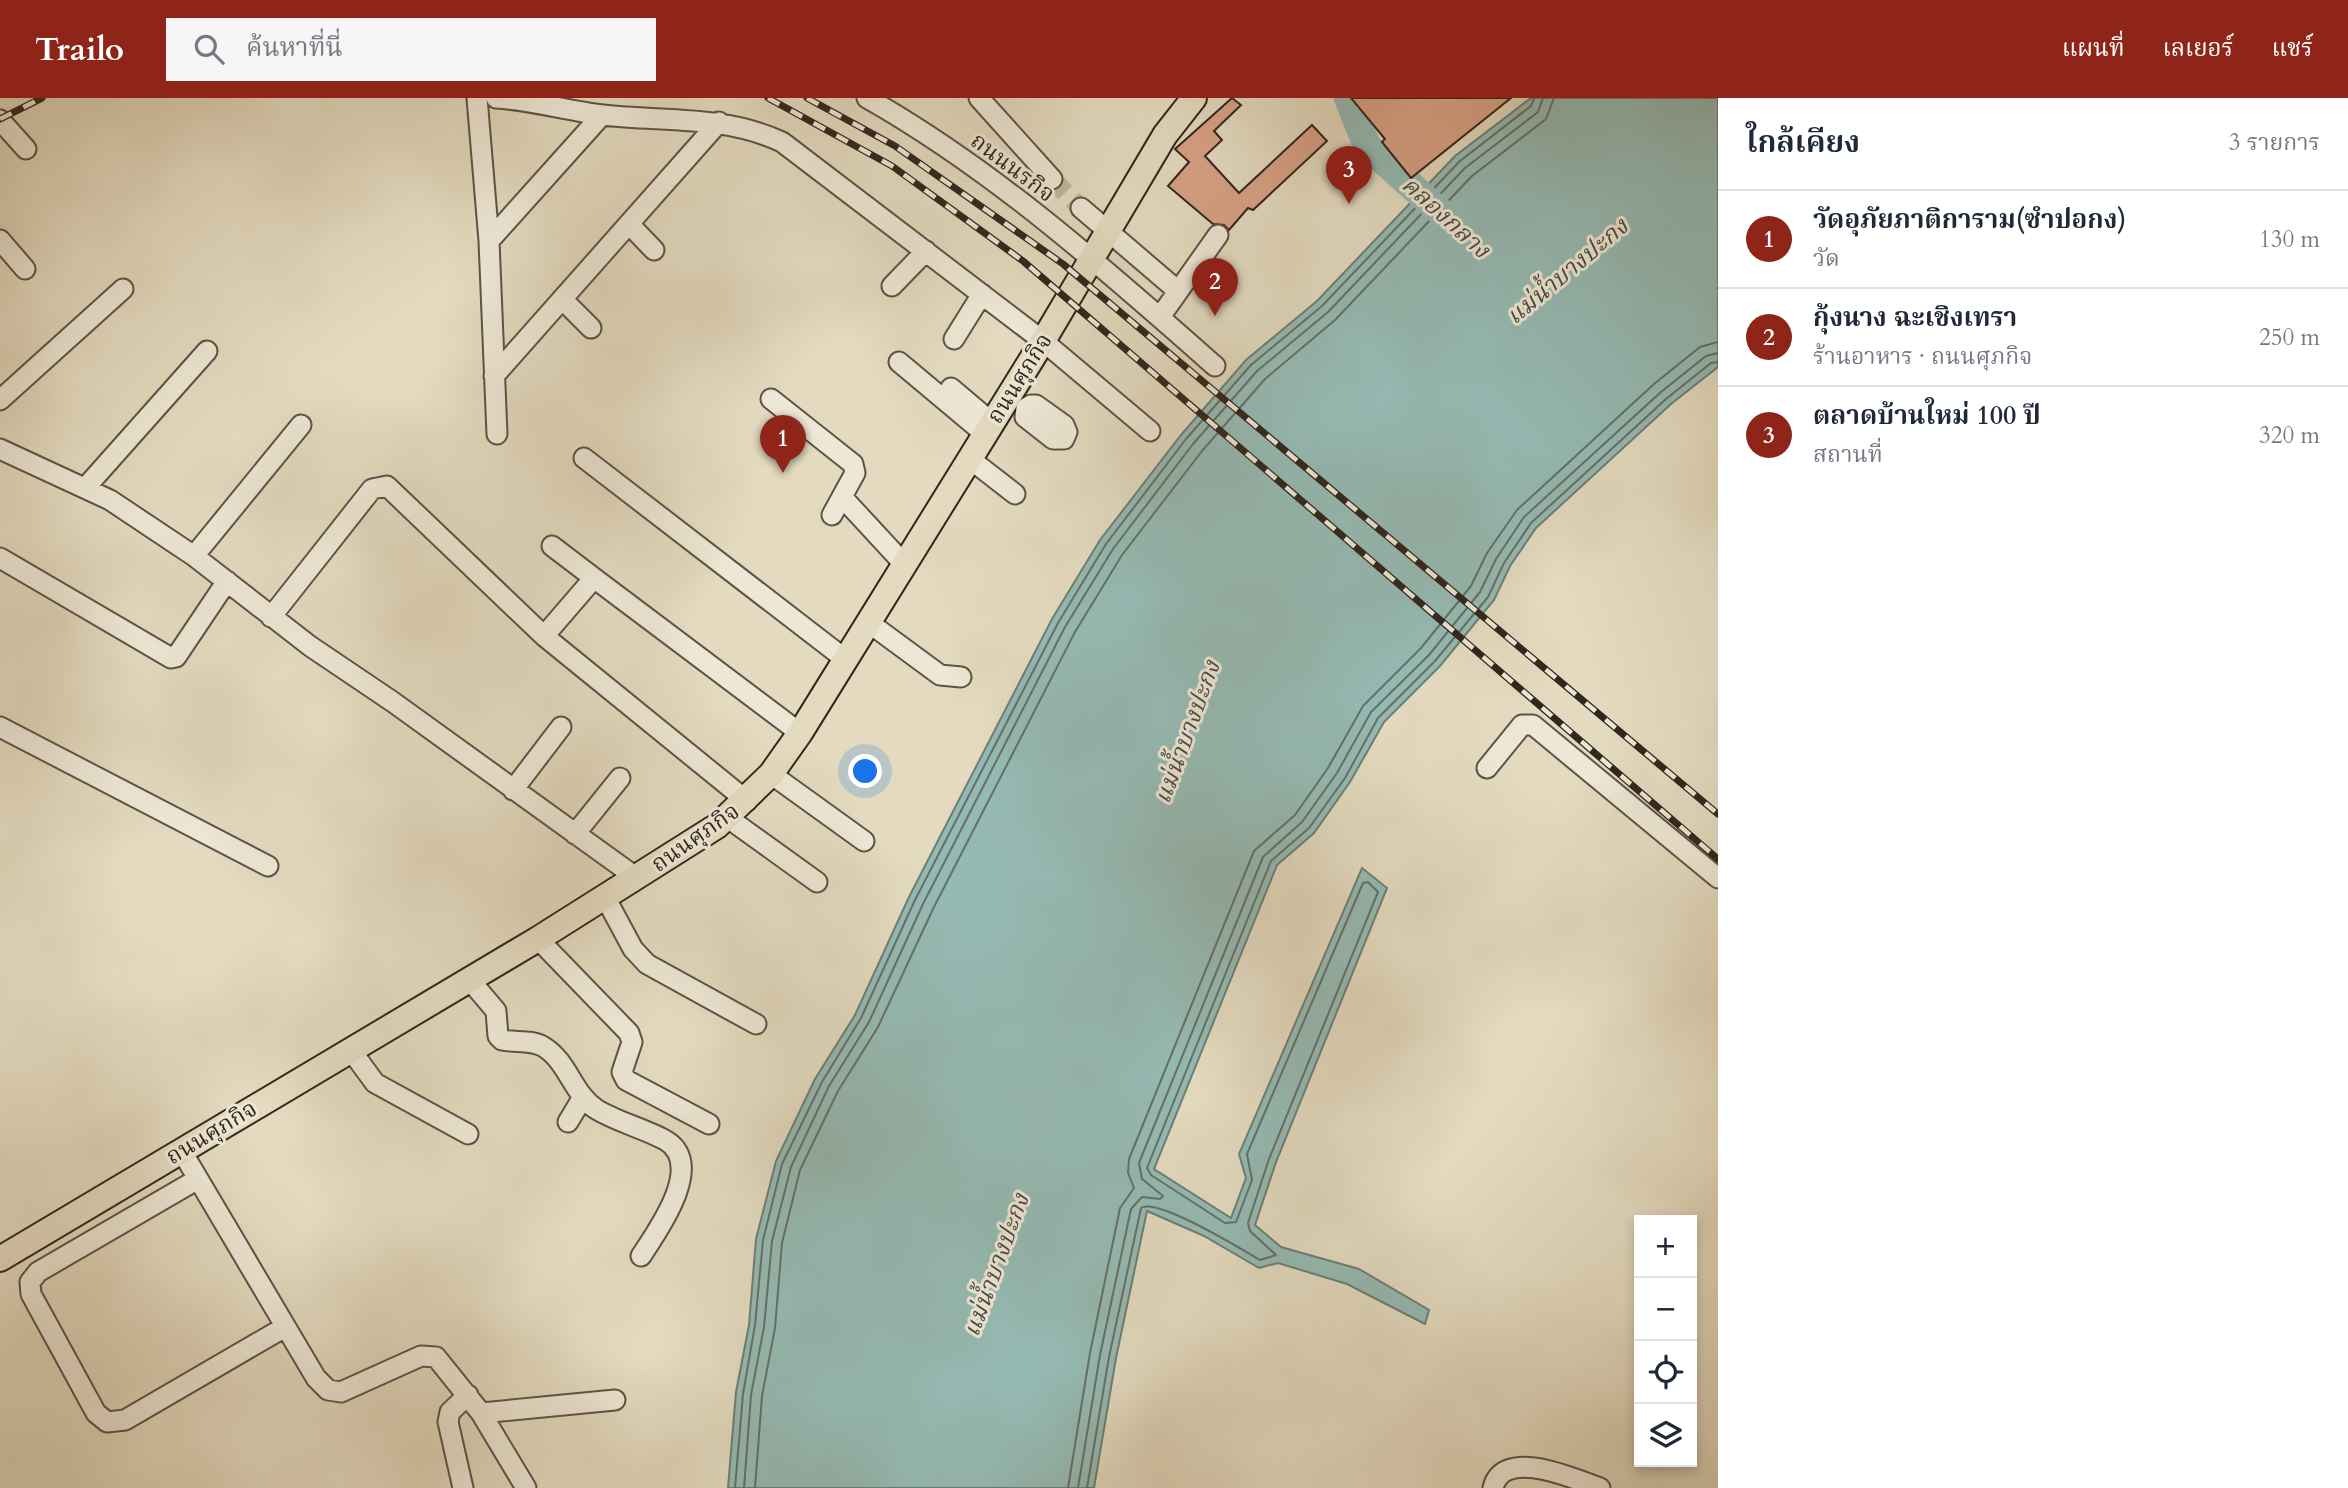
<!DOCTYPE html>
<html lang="th">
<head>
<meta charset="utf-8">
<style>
  :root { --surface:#fff; --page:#f6f6f7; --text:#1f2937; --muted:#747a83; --line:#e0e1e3; --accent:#8f2418 }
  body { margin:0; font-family:Cardo,"Noto Serif Thai",serif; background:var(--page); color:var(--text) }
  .controls { position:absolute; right:21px; bottom:21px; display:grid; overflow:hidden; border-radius:0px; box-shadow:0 4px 10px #0003 }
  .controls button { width:63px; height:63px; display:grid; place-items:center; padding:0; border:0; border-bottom:2px solid var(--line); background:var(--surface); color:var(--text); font:35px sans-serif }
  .you { position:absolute; left:866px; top:674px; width:24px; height:24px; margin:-18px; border:5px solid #fff; border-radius:50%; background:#1a73e8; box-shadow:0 0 0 10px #1a73e833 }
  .badge { display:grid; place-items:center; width:46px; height:46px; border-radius:50%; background:var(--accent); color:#fff; font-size:23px; font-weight:700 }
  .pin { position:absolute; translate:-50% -58px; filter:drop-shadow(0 2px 4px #0008) }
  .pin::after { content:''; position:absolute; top:37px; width:24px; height:21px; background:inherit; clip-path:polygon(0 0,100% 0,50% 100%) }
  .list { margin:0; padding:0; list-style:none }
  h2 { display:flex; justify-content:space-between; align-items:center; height:91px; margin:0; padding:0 28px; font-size:30px }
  h2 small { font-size:23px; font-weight:400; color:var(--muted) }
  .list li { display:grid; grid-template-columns:46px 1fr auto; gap:21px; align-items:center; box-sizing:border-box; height:98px; padding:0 28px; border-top:2px solid var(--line) }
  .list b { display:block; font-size:26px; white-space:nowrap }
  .list p { margin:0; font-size:23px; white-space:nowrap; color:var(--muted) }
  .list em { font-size:23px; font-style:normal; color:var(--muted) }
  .icon { flex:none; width:38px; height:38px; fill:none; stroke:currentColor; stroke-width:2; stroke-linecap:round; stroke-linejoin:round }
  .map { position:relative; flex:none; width:1718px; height:1390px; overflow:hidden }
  header { display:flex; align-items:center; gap:42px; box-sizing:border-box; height:98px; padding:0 35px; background:var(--accent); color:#fff }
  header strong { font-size:33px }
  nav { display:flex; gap:38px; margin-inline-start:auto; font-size:24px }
  .search { width:490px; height:63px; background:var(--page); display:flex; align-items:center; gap:18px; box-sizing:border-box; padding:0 24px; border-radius:0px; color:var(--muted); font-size:26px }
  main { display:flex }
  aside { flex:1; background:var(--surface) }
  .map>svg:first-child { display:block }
  .water { fill:#95bab3; stroke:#6d7f77; stroke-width:2 }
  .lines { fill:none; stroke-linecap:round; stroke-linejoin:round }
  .shore { stroke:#647068; stroke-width:2 }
  .river { stroke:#95bab3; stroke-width:28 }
  .building { fill:#d8a186; stroke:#32261e; stroke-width:2 }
  .minor-tunnel { stroke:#c0b69f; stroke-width:19; stroke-dasharray:19 10; stroke-linecap:butt }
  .minor-casing { stroke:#5e5346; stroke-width:23 }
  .major-casing { stroke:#32261e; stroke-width:28 }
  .minor { stroke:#ede7d5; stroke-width:19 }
  .major { stroke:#e3dabf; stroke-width:24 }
  .rail-casing { stroke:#32261e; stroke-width:7 }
  .rail { stroke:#ede7d5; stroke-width:4.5; stroke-dasharray:13; stroke-linecap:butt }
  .labels { text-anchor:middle; stroke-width:6; stroke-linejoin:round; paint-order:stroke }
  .street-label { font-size:23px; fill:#32261e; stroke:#ede7d5 }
  .water-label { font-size:24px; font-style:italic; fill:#4b4b43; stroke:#ede7d5 }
</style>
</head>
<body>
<header>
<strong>Trailo</strong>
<div class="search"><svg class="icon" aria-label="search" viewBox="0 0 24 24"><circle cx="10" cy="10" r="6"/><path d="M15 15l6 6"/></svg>ค้นหาที่นี่</div>
<nav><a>แผนที่</a><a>เลเยอร์</a><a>แชร์</a></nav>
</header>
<main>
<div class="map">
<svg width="1718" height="1390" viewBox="0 0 1718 1390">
  <rect width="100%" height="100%" fill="#e3dabf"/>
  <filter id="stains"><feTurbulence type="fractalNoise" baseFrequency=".00286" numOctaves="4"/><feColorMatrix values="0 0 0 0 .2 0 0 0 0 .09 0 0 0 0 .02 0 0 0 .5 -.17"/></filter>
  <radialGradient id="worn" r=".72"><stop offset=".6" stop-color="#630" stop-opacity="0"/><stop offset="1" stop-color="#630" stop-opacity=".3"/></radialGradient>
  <path class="water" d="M 1531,0 L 1718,0 L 1718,269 L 1671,306 L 1536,430 L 1510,468 L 1494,502 L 1440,568 L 1384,624 L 1350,684 L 1314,735 L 1277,767 L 1154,1071 L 1231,1120 L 1246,1080 L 1239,1056 L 1362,770 L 1387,790 L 1276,1064 L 1255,1127 L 1281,1149 L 1359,1171 L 1429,1212 L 1425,1226 L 1347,1186 L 1278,1165 L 1259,1170 L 1204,1138 L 1147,1113 L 1116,1260 L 1094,1390 L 728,1390 L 736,1294 L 749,1227 L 756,1141 L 776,1063 L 815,981 L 855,917 L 909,799 L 1052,521 L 1100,442 L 1181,337 L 1246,262 L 1317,203 L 1455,58 Z"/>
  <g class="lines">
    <path class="shore" d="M 735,1390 L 743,1296 L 755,1227 L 763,1142 L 782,1066 L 822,984 L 861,920 L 915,802 L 1058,525 L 1106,446 L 1186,341 L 1251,267 L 1322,208 L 1460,63 L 1531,8 L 1534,0
      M 744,1390 L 751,1297 L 764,1229 L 772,1143 L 791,1069 L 829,988 L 869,924 L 923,806 L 1065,529 L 1113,451 L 1193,346 L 1257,273 L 1328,214 L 1465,70 L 1538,14 L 1543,0
      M 755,1390 L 762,1298 L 775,1230 L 782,1145 L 800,1072 L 838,993 L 878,929 L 933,811 L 1075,534 L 1122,457 L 1202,353 L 1265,281 L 1335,222 L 1472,78 L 1546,21 L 1554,0
      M 1068,1390 L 1090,1255 L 1120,1110 L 1134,1090 L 1128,1075 L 1129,1061 L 1254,753 L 1295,717 L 1328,670 L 1363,608 L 1421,550 L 1471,488 L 1487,455 L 1517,412 L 1654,286 L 1700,249 L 1718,244
      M 1078,1390 L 1100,1257 L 1131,1111 L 1142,1099 L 1160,1101 L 1163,1098 L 1142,1081 L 1139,1065 L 1263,759 L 1302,724 L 1337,675 L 1371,614 L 1429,557 L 1480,494 L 1496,461 L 1524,419 L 1661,294 L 1706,258 L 1718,255
      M 1087,1390 L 1109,1259 L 1141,1110 C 1157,1099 1241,1151 1260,1162 L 1276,1157 L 1250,1133 L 1248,1125 L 1269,1061 L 1378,794 L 1368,784 L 1363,785 L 1247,1056 L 1252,1082 L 1236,1124 L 1225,1125 L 1151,1077 L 1147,1070 L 1271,763 L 1309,730 L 1345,680 L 1378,620 L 1435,563 L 1488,499 L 1504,465 L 1531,425 L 1666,301 L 1711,265 L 1718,264"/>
    <path class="river" d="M 1348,0 L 1367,48 L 1446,119"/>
  </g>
  <path class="building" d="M 1232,0 L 1241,7 L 1214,33 L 1222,42 L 1205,58 L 1239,95 L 1312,27 L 1327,43 L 1253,112 L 1248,110 L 1229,132 L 1224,127 L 1213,126 L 1168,88 L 1189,64 L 1175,51 Z
    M 1351,0 L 1511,0 L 1411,80 L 1382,44 L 1385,41 Z"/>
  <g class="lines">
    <path class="minor-tunnel" d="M 1052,81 L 1081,110"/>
    <defs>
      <path id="minor" d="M 477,0 L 489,143 L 497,336
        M 496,0 C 532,2 567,13 603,17 C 665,24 724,17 782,44 L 1043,243 L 1150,333
        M 867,0 C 994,72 1105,171 1215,268
        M 979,0 L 1052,81
        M 0,22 L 26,51
        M 1081,110 L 1178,193
        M 629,126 L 654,152
        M 0,142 L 25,171
        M 489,143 L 602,17
        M 892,188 L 926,153
        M 562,201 L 591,230
        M 1160,219 L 1218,137
        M 954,241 L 982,196
        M 899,264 L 985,336
        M 494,278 L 719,24
        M 951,290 L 990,323
        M 771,301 L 853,366 L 855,375 L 832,417
        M 0,302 L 123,191
        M 1031,307 L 1036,307 L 1064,327 L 1067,334 L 1064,341 L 1053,341 L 1025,319 L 1026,310 Z
        M 0,351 L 110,402 L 194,458 L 310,548 L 393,604 L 637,780
        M 584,360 L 845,561
        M 970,361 L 1015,396
        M 86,389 L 207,253
        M 843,400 L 904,466
        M 194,458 L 301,327
        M 0,460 L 171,560 L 176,559 L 227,483
        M 594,480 L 800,635
        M 271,519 L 372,391 L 387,388 L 544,538 L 747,703
        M 868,524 L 940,577 L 961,579
        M 544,538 L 594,480 L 552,448
        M 0,629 L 268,768
        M 1487,670 L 1522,627 L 1533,627 L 1718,780
        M 771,676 L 864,743
        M 513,692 L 561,629
        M 728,720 L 817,784
        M 575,736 L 620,680
        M 605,799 L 633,851 L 647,866 L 756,926
        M 538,841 L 629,935 L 632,944 L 622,974 L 626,982 L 709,1026
        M 469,881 L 496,913 L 498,938 L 502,942 C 516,945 531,941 544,949 C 568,964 573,996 596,1011 C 617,1024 643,1030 665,1042 C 706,1065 659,1131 641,1158
        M 350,951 L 375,985 L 468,1036
        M 568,1024 L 583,999
        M 181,1052 L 316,1280 L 328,1292 L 341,1294 L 421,1258 L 436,1259 L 481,1315 L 526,1390
        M 198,1081 L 38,1174 L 30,1184 L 31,1196 L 96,1315 L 107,1324 L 125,1322 L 285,1229
        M 481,1315 L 615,1302
        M 463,1390 L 448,1324 L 450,1314 L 468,1297
        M 1493,1390 C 1503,1348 1575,1381 1600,1390"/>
      <path id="major" d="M 0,1161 L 538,841 L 717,728 L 771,676 L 800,635 L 1043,243 L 1165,37 L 1194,0"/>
    </defs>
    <use href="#minor" class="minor-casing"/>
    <use href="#major" class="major-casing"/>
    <use href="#minor" class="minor"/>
    <use href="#major" class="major"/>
    <defs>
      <path id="rail" d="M 768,0 L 892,68 L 1023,163 L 1718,761
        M 807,0 L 895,48 L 1063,166 L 1718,716
        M 0,21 L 42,0"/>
    </defs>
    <use href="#rail" class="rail-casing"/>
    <use href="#rail" class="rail"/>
  </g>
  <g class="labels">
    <g class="street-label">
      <text transform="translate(1013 69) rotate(37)" y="8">ถนนนรกิจ</text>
      <text transform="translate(1019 280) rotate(-58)" y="8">ถนนศุภกิจ</text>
      <text transform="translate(695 739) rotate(-35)" y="8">ถนนศุภกิจ</text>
      <text transform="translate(211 1034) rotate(-31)" y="8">ถนนศุภกิจ</text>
    </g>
    <g class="water-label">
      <text transform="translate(1446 119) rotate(42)" y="8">คลองกลาง</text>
      <text transform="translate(1567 173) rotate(-40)" y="8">แม่น้ำบางปะกง</text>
      <text transform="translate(1187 634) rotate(-70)" y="8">แม่น้ำบางปะกง</text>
      <text transform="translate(996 1167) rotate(-70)" y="8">แม่น้ำบางปะกง</text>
    </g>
  </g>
  <rect width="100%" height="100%" filter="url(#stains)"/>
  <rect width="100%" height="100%" fill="url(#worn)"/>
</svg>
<div class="controls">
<button>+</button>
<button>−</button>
<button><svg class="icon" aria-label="locate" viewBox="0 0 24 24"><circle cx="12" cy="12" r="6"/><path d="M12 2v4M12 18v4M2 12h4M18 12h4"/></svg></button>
<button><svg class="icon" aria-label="layers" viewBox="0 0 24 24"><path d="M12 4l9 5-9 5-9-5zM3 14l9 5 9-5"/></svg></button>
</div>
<div class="you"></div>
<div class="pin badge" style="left:783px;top:375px">1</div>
<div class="pin badge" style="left:1215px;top:218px">2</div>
<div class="pin badge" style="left:1349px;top:106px">3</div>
</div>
<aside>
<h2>ใกล้เคียง<small>3 รายการ</small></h2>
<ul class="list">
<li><span class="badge">1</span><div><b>วัดอุภัยภาติการาม(ซำปอกง)</b><p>วัด</p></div><em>130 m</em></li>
<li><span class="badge">2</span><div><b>กุ้งนาง ฉะเชิงเทรา</b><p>ร้านอาหาร · ถนนศุภกิจ</p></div><em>250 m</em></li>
<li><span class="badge">3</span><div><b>ตลาดบ้านใหม่ 100 ปี</b><p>สถานที่</p></div><em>320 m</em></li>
</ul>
</aside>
</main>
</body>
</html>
